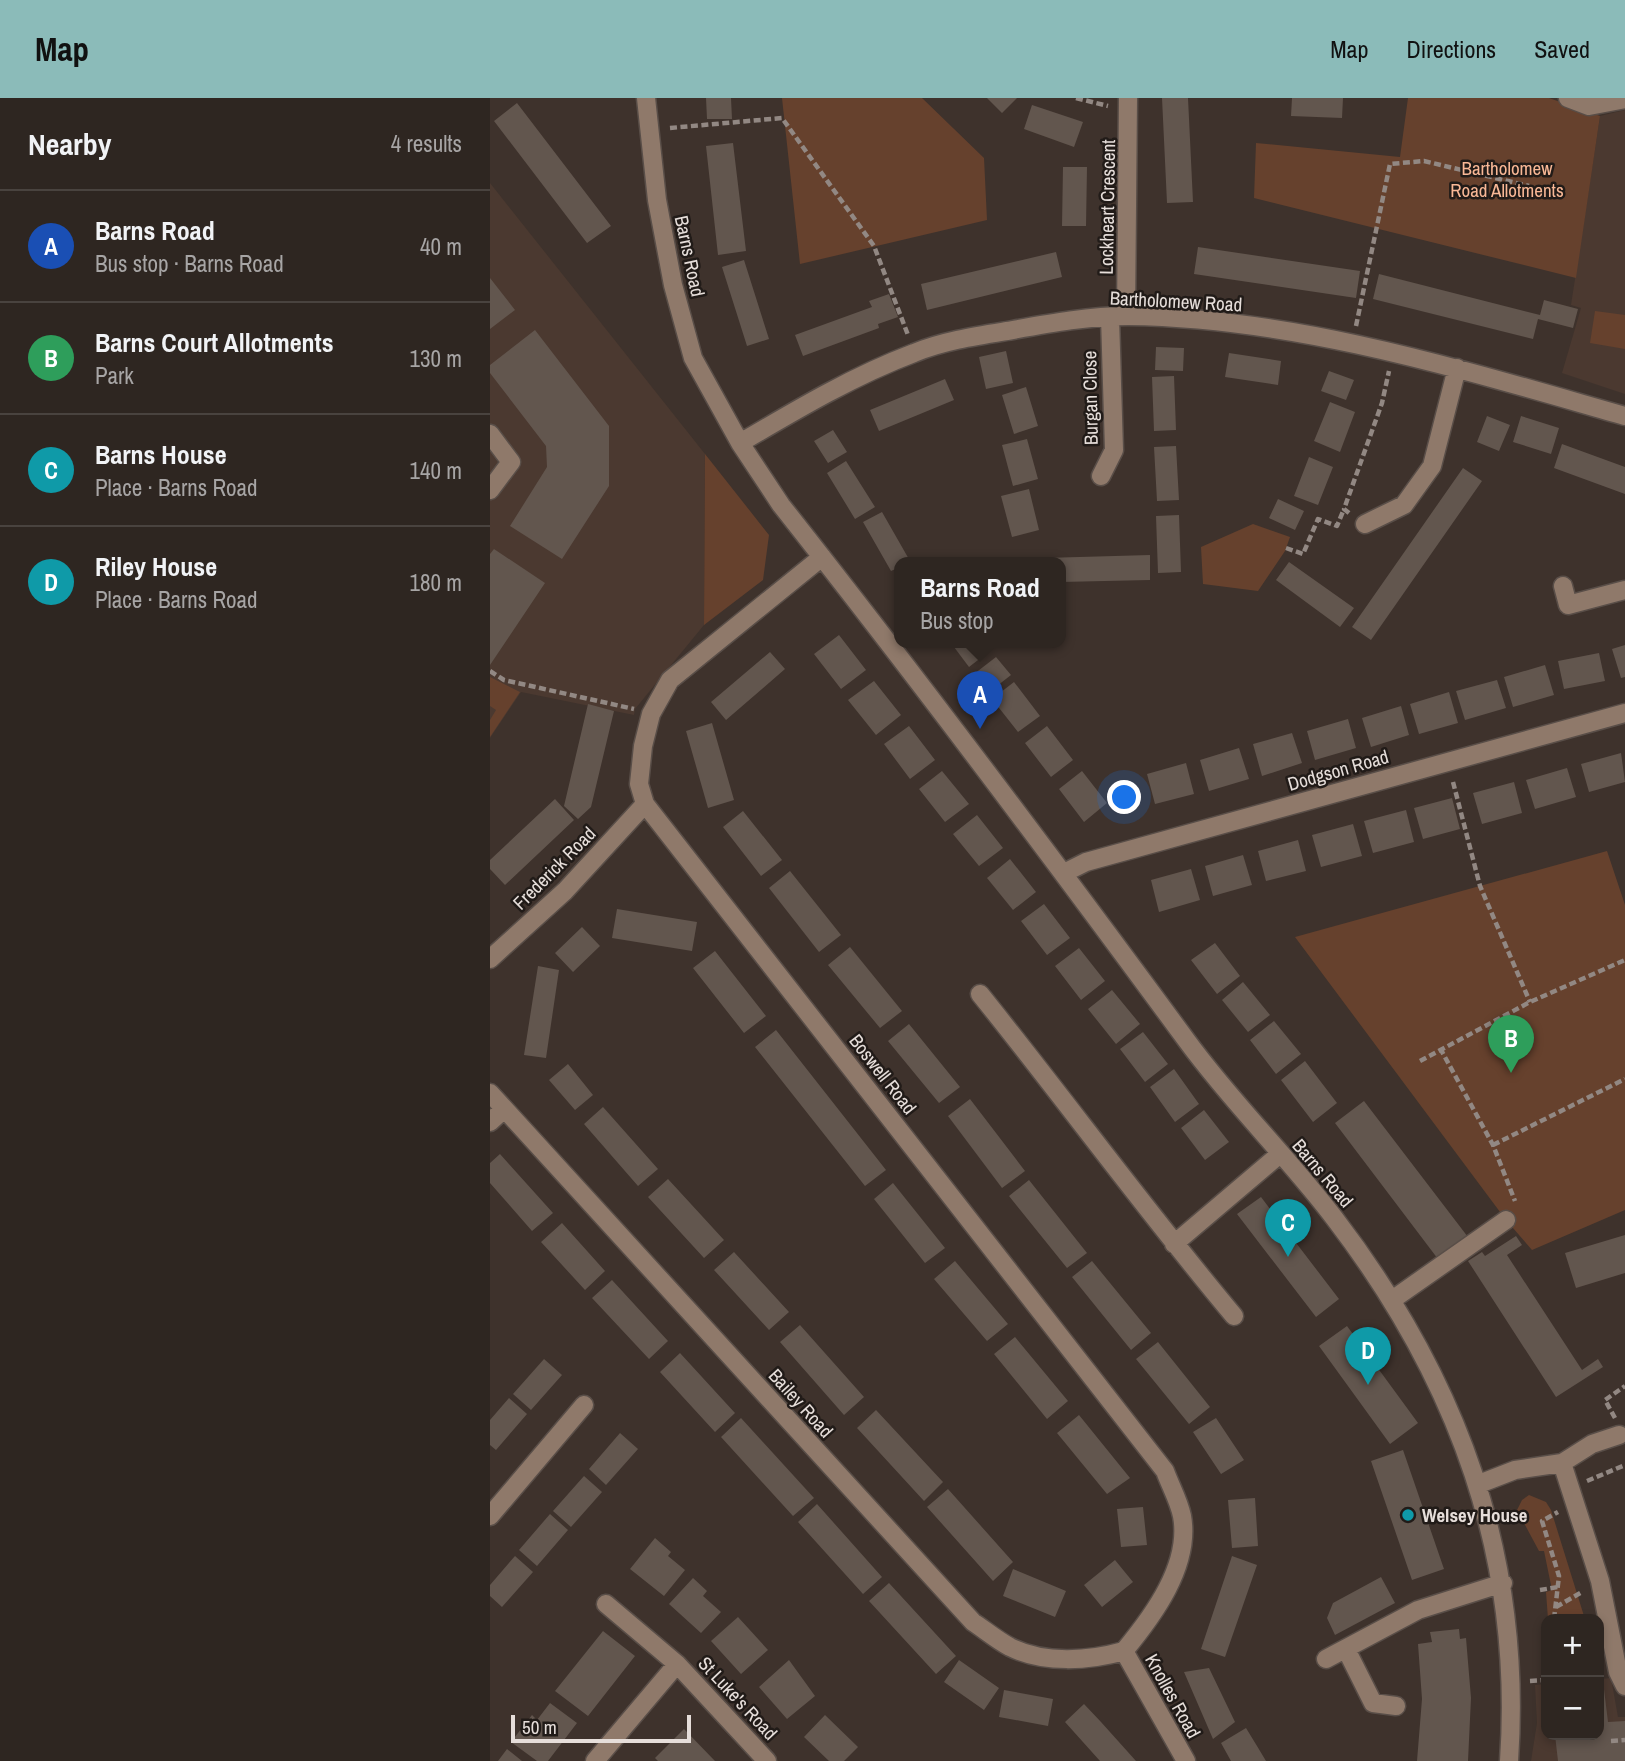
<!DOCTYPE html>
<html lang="en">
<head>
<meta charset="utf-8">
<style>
  :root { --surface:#2e2621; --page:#362e2a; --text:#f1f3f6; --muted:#a7a5a5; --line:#49433f; --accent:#8bbbb9 }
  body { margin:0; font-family:"Archivo Narrow",sans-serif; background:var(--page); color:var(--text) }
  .controls { position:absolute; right:21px; bottom:21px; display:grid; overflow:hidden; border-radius:14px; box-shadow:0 4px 10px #0003 }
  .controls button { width:63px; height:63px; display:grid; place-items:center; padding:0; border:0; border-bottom:2px solid var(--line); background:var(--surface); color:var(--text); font:35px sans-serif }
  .scale { position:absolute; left:21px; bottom:18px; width:180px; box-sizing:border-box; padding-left:7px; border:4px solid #e6deda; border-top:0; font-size:19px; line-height:24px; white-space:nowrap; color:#e6deda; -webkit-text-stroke:5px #211b18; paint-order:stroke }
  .you { position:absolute; left:635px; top:700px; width:24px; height:24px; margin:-18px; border:5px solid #fff; border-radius:50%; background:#1a73e8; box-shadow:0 0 0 10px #1a73e833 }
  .badge { display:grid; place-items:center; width:46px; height:46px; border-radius:50%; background:var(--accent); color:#fff; font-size:23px; font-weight:700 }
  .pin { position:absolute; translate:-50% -58px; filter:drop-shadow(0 2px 4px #0008) }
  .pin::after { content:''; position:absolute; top:37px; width:24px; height:21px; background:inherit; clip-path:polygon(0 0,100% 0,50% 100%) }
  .popup { position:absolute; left:404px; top:459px; width:172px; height:91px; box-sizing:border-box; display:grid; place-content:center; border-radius:14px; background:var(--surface); filter:drop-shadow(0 2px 5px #0005); font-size:23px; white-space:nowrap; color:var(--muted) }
  .popup b { font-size:26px; color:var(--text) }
  .popup::after { content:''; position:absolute; left:50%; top:100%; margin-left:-14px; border:14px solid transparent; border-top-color:var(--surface) }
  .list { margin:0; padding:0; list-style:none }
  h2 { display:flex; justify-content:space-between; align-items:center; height:91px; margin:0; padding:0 28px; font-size:30px }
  h2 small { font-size:23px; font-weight:400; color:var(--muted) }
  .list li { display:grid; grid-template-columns:46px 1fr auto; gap:21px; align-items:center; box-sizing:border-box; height:112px; padding:0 28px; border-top:2px solid var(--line) }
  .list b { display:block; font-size:26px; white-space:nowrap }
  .list p { margin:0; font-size:23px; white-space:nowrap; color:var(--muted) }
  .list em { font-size:23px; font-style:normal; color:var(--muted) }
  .map { position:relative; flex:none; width:1135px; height:1663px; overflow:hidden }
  header { display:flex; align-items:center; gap:42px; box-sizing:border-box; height:98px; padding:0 35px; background:var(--accent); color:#111 }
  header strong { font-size:33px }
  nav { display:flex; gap:38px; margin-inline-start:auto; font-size:24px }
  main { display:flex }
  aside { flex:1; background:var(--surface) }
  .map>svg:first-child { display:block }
  .built { fill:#4b3930 }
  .green { fill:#66412d }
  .building { fill:#62564e }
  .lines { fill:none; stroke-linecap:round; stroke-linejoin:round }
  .minor-casing { stroke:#594e48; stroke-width:21 }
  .path { stroke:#928883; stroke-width:4.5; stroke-dasharray:7 3.5; stroke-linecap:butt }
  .minor { stroke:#8f796a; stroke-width:18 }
  .culture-dot { fill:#0f9aa8; stroke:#211b18; stroke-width:2.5 }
  .labels { text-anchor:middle; stroke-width:5; stroke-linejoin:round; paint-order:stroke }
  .park-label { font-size:19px; fill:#f9b896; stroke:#211b18 }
  .street-label { font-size:19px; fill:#e6deda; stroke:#211b18 }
  .poi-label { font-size:19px; font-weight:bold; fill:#e6deda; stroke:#211b18; text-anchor:start }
</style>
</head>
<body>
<header>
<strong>Map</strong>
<nav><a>Map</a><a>Directions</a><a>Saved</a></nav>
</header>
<main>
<aside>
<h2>Nearby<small>4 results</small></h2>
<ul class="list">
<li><span class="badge" style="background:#1a4fb4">A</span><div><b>Barns Road</b><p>Bus stop · Barns Road</p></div><em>40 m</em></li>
<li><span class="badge" style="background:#2e9e5b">B</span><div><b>Barns Court Allotments</b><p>Park</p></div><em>130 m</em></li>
<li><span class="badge" style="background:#0f9aa8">C</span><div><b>Barns House</b><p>Place · Barns Road</p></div><em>140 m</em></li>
<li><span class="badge" style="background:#0f9aa8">D</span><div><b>Riley House</b><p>Place · Barns Road</p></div><em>180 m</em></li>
</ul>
</aside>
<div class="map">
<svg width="1135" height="1663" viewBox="0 0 1135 1663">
  <rect width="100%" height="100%" fill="#3e322c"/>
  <path class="built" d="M 1135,12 L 1135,296 L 1072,275 L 1091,210 L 1081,207 L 1110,18 Z
    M 0,85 L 215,356 L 214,527 L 145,611 L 144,617 L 31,594 L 0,640 Z
    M 1121,1580 L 1128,1619 L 1135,1619 L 1135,1663 L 1041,1663 L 1047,1625 L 1045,1587 L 1056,1586 L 1056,1637 L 1109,1637 L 1109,1581 Z"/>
  <path class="green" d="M 292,0 L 432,0 L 494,60 L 497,122 L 310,166 Z
    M 918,0 L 1059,0 L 1110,18 L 1086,180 L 764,100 L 766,45 L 910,59 Z
    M 1105,213 L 1135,217 L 1135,251 L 1100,245 Z
    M 215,356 L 279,437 L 273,482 L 214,527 Z
    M 763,426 L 800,439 L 795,453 L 768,493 L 713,486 L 711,449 Z
    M 0,579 L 30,594 L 0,639 L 0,622 L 6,612 L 0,608 Z
    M 1117,753 L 1135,807 L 1135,1112 L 1042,1152 L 1016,1122 L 805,839 Z
    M 1039,1397 L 1056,1404 L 1061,1412 L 1094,1518 L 1058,1521 L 1056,1494 L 1062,1492 L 1054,1453 L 1049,1453 L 1027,1412 L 1032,1402 Z"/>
  <path class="building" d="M 216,0 L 241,0 L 242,21 L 217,21 Z
    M 497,0 L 527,0 L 512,15 Z
    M 672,0 L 698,0 L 703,104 L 677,105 Z
    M 802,0 L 853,0 L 852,20 L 801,18 Z
    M 27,5 L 121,128 L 97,145 L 4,23 Z
    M 542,7 L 593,24 L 584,49 L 534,31 Z
    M 243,45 L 256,153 L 228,157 L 216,48 Z
    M 573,69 L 597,69 L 596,128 L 572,128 Z
    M 708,149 L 870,173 L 866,200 L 704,176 Z
    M 566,154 L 572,179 L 437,212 L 431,186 Z
    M 254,162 L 279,241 L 257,248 L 232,169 Z
    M 889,176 L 1050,217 L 1054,202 L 1088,211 L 1083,230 L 1048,221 L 1043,241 L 883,201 Z
    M 0,180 L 25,212 L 0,231 Z
    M 399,196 L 408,219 L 388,226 L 389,230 L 313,258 L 305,237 L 382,209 L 379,203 Z
    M 45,232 L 119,328 L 119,388 L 72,461 L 20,428 L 57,369 L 56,348 L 0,275 L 0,267 Z
    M 666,249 L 694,250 L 693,273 L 665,272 Z
    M 516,253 L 523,285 L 496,291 L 489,259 Z
    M 739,255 L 791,263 L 788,287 L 735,279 Z
    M 839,273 L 864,282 L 856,302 L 831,293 Z
    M 684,278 L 686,332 L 664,333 L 662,279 Z
    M 455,281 L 464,302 L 389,333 L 380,312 Z
    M 536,289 L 548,328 L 524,336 L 512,297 Z
    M 840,304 L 865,314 L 850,354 L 824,343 Z
    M 997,318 L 1020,327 L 1009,353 L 987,344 Z
    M 1031,318 L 1069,330 L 1061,356 L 1023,344 Z
    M 343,332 L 357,354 L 338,365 L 324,343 Z
    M 537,341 L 548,381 L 523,388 L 512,347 Z
    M 1072,346 L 1135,369 L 1135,396 L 1064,370 Z
    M 686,348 L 689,402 L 667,403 L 664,349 Z
    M 819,359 L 843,369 L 828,407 L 804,398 Z
    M 356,363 L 385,409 L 365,421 L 337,375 Z
    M 973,370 L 992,383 L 881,542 L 862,529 Z
    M 539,391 L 549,432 L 522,439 L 511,398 Z
    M 788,401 L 814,413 L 805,432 L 779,420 Z
    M 392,414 L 420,463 L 410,465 L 410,469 L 401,473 L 373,424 Z
    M 689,417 L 691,474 L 668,475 L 666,418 Z
    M 4,451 L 55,485 L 0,567 L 0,456 Z
    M 660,457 L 660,482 L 570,484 L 570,465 L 554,465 L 554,460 Z
    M 799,464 L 864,510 L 850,529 L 786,482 Z
    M 349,537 L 376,572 L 351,591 L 324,556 Z
    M 461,545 L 496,545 L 501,552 L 479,569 Z
    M 1135,547 L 1135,579 L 1131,580 L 1122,551 Z
    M 280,554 L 295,571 L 236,622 L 221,604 Z
    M 1109,555 L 1115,583 L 1074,591 L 1068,563 Z
    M 506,559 L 521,577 L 498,595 L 484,576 Z
    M 1055,567 L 1064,597 L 1023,609 L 1014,579 Z
    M 1007,582 L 1016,610 L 975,622 L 966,593 Z
    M 384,583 L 411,617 L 386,637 L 358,602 Z
    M 524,584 L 550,618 L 528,634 L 502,601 Z
    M 959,594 L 968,625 L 929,636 L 920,606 Z
    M 98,606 L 124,613 L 101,709 L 88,721 L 74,708 Z
    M 911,608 L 919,637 L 881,649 L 872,620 Z
    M 858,621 L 866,650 L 825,662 L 817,633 Z
    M 222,625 L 244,702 L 218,710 L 196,633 Z
    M 419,628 L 445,662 L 420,681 L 394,646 Z
    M 557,628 L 583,662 L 561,679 L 535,645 Z
    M 802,635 L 812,665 L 772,678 L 763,646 Z
    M 749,650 L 759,681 L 719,693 L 710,662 Z
    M 1131,655 L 1135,684 L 1099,694 L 1091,666 Z
    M 696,665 L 704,696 L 665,706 L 657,676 Z
    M 1077,670 L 1086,699 L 1045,711 L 1036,682 Z
    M 452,673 L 479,706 L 455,724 L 429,691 Z
    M 592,673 L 617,705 L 594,724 L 569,691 Z
    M 1024,684 L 1032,715 L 992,726 L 983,695 Z
    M 962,700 L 970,731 L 933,741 L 924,710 Z
    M 65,701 L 84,722 L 15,787 L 0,771 L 0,762 Z
    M 916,712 L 924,744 L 883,755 L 874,723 Z
    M 253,713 L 292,762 L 271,778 L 233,729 Z
    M 487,717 L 513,750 L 489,768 L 463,736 Z
    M 863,726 L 872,758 L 831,769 L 822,737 Z
    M 808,742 L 816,773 L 776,783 L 768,753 Z
    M 753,757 L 762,787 L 723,798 L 715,768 Z
    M 520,761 L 546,794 L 523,812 L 497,780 Z
    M 701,771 L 710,802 L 669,814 L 661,782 Z
    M 300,773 L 351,837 L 329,854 L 279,790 Z
    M 554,806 L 580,840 L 557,857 L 531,823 Z
    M 127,811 L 207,824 L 202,853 L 122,840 Z
    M 92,829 L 110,848 L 83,874 L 65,855 Z
    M 725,845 L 750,878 L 727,896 L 701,862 Z
    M 360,849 L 412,913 L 390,930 L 338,867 Z
    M 589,850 L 615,883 L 591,902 L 565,868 Z
    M 225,853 L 276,918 L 254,935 L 203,870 Z
    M 48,868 L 69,872 L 56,960 L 34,957 Z
    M 753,884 L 780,917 L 758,934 L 732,902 Z
    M 622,892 L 650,926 L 626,946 L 598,911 Z
    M 784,923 L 811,956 L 786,976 L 760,942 Z
    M 419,926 L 470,989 L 449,1005 L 398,943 Z
    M 286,932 L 396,1072 L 375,1088 L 265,949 Z
    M 653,934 L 678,966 L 655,984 L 630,951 Z
    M 815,963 L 847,1005 L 823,1024 L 791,982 Z
    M 78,966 L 103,997 L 85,1012 L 59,982 Z
    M 684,971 L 709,1006 L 685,1024 L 660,989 Z
    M 480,1001 L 535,1073 L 512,1090 L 458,1018 Z
    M 874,1003 L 981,1143 L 951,1165 L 845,1025 Z
    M 113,1009 L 168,1071 L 148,1088 L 94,1026 Z
    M 714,1012 L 739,1044 L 715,1062 L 691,1030 Z
    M 10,1056 L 63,1115 L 42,1133 L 0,1085 L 0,1065 Z
    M 178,1081 L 234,1142 L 214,1160 L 158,1099 Z
    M 539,1082 L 597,1155 L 577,1170 L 519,1098 Z
    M 403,1085 L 455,1150 L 435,1165 L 384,1101 Z
    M 771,1099 L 849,1201 L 826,1219 L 747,1116 Z
    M 72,1125 L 115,1173 L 95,1192 L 51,1144 Z
    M 1135,1137 L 1135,1175 L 1086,1190 L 1075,1155 Z
    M 1026,1138 L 1032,1147 L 1017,1157 L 1092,1272 L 1108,1261 L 1113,1269 L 1066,1299 L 978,1163 L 992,1154 L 995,1158 Z
    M 244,1154 L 299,1214 L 279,1232 L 224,1172 Z
    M 465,1163 L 518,1226 L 497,1243 L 444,1181 Z
    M 602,1163 L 661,1235 L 641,1252 L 582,1179 Z
    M 122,1182 L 178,1243 L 159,1261 L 102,1200 Z
    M 310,1227 L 374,1299 L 354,1317 L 290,1244 Z
    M 857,1228 L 928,1325 L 900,1346 L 829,1248 Z
    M 525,1239 L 578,1303 L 557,1321 L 504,1256 Z
    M 668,1244 L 720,1309 L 699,1326 L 646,1261 Z
    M 190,1255 L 245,1315 L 225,1334 L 170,1274 Z
    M 54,1261 L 72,1277 L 41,1312 L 23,1296 Z
    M 19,1300 L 37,1316 L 6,1352 L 0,1347 L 0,1322 Z
    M 386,1312 L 453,1384 L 434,1403 L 367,1330 Z
    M 589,1317 L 640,1380 L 617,1396 L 567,1335 Z
    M 251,1320 L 324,1400 L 303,1418 L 231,1339 Z
    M 726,1320 L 754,1362 L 731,1376 L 703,1334 Z
    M 130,1335 L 148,1351 L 116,1387 L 99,1371 Z
    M 913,1352 L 954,1471 L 922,1482 L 881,1363 Z
    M 94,1378 L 112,1394 L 81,1429 L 63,1413 Z
    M 458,1391 L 523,1464 L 503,1483 L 437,1409 Z
    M 765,1400 L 768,1448 L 742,1450 L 738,1402 Z
    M 327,1406 L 392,1479 L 373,1496 L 308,1424 Z
    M 653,1409 L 657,1447 L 631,1449 L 627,1411 Z
    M 60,1416 L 78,1432 L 47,1468 L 29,1452 Z
    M 165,1440 L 181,1454 L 178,1458 L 195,1472 L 174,1498 L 140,1471 Z
    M 25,1458 L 43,1474 L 12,1509 L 0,1498 L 0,1487 Z
    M 742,1458 L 767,1467 L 735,1559 L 711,1551 Z
    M 625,1462 L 643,1484 L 612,1509 L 594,1487 Z
    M 523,1471 L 576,1493 L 565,1519 L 513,1498 Z
    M 891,1479 L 905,1505 L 845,1537 L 837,1520 L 843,1505 Z
    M 203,1480 L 217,1493 L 213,1498 L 231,1514 L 211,1535 L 179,1506 Z
    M 399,1485 L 466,1558 L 446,1576 L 379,1503 Z
    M 248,1519 L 278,1552 L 251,1576 L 221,1543 Z
    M 969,1531 L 970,1541 L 976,1540 L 981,1600 L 978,1663 L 927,1663 L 932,1601 L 928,1546 L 942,1544 L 940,1534 Z
    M 113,1533 L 145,1558 L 98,1618 L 65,1593 Z
    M 299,1562 L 325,1598 L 297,1621 L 269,1589 Z
    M 469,1562 L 509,1590 L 494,1612 L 454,1584 Z
    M 719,1570 L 745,1624 L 723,1641 L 694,1574 Z
    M 1109,1583 L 1113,1583 L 1118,1624 L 1135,1623 L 1135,1663 L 1068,1663 L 1065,1637 L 1109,1637 Z
    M 514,1592 L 563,1601 L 558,1628 L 509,1619 Z
    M 60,1605 L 87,1625 L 58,1663 L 47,1663 L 21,1644 L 42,1617 L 47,1622 Z
    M 594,1606 L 611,1624 L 646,1663 L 610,1663 L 575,1624 Z
    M 335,1617 L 368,1649 L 354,1663 L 339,1663 L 314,1639 Z
    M 756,1630 L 767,1648 L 776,1663 L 741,1663 L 731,1645 Z
    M 194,1631 L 225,1663 L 168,1663 L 165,1660 Z
    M 17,1651 L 32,1663 L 8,1663 Z"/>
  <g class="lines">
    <defs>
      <path id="minor" d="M 156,0 L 167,102 L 183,187 L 203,260 L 250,345 L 291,407 C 430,583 564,762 697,943 C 743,1006 799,1060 845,1121 C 968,1282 1033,1459 1019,1663
        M 1078,0 L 1099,8 L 1135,1
        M 636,218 L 638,0
        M 0,336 L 21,364 L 0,392
        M 250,345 C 306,312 363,278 424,255 C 453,243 486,238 517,233 C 556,226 598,218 638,218 C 808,220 973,272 1135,318
        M 611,378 L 624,352 L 620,219
        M 875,426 L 914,407 L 942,368 L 967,270
        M 332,459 L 180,582 L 161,616 L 153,648 L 149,686 L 155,706 L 675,1373 C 680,1387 689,1403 692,1418 C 701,1467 663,1518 634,1553
        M 1073,488 L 1078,507 L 1135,492
        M 574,775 L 596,764 L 1135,615
        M 0,861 L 75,793 L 155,706
        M 490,896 C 576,1003 656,1113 744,1218
        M 0,995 L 483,1524 C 495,1532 507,1542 520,1549 C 554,1566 599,1563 634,1553
        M 0,1024 L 14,1011
        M 684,1146 L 790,1056
        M 902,1202 L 1016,1122
        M 1072,1365 L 1102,1346 L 1129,1337
        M 989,1386 L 1025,1372 L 1072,1365 L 1110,1483 L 1128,1574 L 1135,1588
        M 0,1418 L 94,1307
        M 116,1506 L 187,1566 L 277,1663
        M 856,1551 L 883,1605 L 906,1608
        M 634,1553 L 696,1663
        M 836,1561 L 928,1512 L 1013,1485
        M 105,1663 L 187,1566"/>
    </defs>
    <use href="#minor" class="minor-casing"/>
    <path class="path" d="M 586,0 L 618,8
      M 180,30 L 292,20 L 384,148 L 418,237
      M 866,228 L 900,66 L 934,63 L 1039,88
      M 859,415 L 854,411 L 892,305 L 899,273
      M 796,450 L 813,456 L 828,421 L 847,428 L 854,411
      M 0,573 L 14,582 L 144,611
      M 963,684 L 990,788 L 1040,904
      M 950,950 L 1003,1047 L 1025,1103
      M 930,963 L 1040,904 L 1135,862
      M 1003,1047 L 1135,981
      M 1125,1320 L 1115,1302 L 1135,1288
      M 1097,1383 L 1135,1367
      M 1050,1492 L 1068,1489
      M 1066,1509 L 1092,1494
      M 1064,1521 L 1069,1478 L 1052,1423 L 1068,1414
      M 1054,1542 L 1056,1542
      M 1040,1583 L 1056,1582
      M 1121,1643 L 1135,1642"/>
    <use href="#minor" class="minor"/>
  </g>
  <circle class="culture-dot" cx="918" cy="1417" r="7"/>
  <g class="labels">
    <g class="park-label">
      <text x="1017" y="77">Bartholomew<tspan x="1017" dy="22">Road Allotments</tspan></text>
    </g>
    <g class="street-label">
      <text transform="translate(617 109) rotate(-89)" y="7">Lockheart Crescent</text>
      <text transform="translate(200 158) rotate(78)" y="7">Barns Road</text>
      <text transform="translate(686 203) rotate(3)" y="7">Bartholomew Road</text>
      <text transform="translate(600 300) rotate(-91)" y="7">Burgan Close</text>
      <text transform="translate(848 672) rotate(-16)" y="7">Dodgson Road</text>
      <text transform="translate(64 770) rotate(-45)" y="7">Frederick Road</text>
      <text transform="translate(393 976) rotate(52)" y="7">Boswell Road</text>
      <text transform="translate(833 1075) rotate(50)" y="7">Barns Road</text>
      <text transform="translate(311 1305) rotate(48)" y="7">Bailey Road</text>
      <text transform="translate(683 1598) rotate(61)" y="7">Knolles Road</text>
      <text transform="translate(248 1600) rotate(47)" y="7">St Luke's Road</text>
    </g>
    <g class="poi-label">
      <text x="932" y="1424">Welsey House</text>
    </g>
  </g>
</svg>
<div class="controls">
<button>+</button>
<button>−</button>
</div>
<div class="scale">50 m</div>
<div class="you"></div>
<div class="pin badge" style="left:490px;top:631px;background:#1a4fb4">A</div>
<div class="popup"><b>Barns Road</b>Bus stop</div>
<div class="pin badge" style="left:1021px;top:975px;background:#2e9e5b">B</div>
<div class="pin badge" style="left:798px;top:1159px;background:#0f9aa8">C</div>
<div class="pin badge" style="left:878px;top:1287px;background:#0f9aa8">D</div>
</div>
</main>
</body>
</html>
